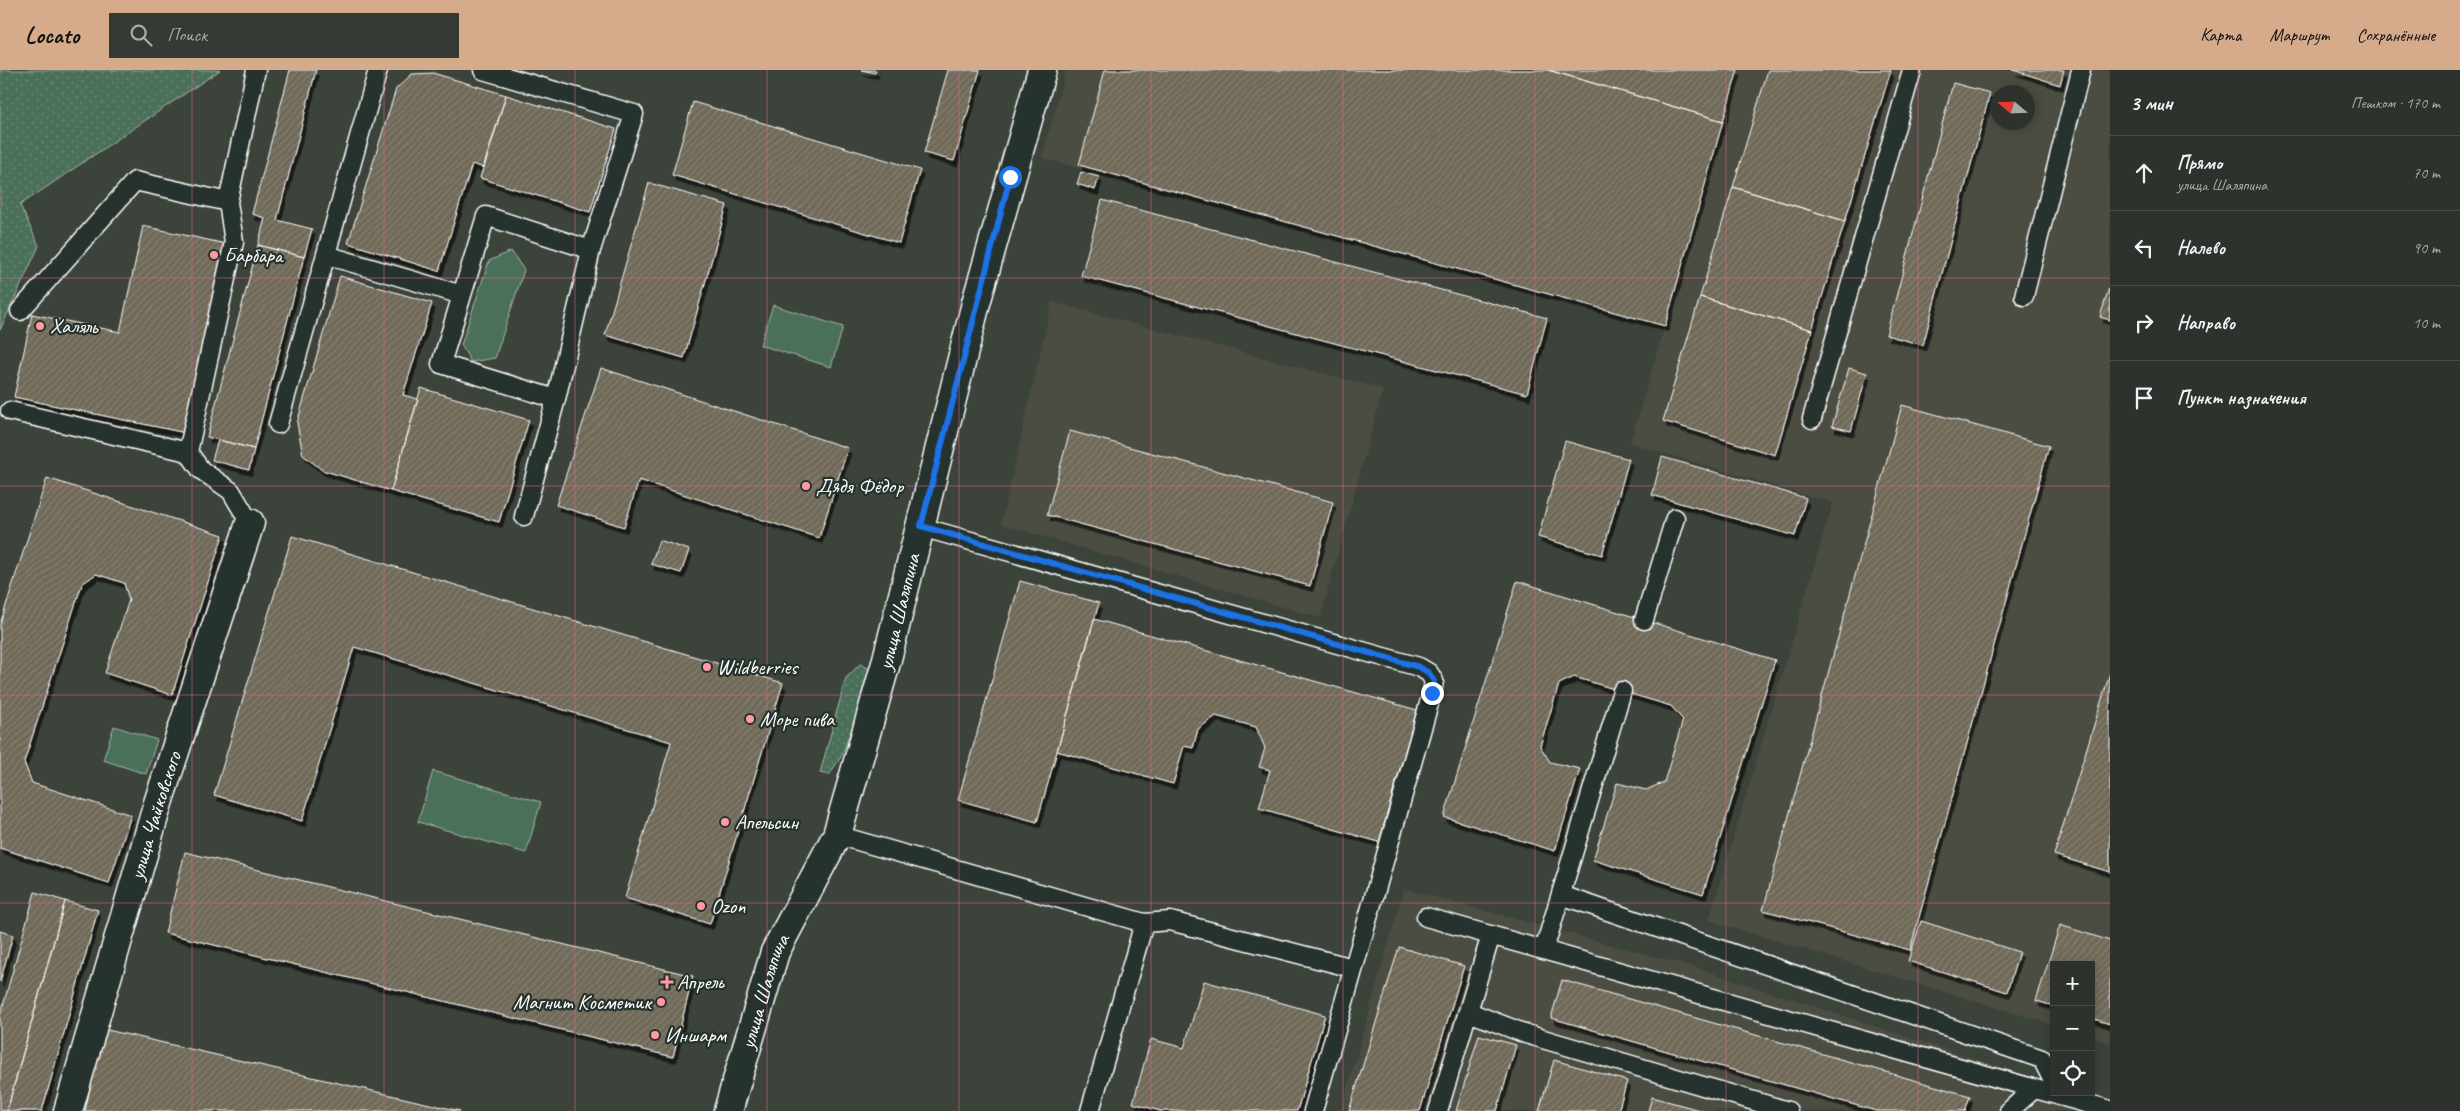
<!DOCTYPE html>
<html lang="ru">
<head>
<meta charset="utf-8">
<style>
  :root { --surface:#2d322c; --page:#353a34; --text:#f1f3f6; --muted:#a7aaa9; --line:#484d48; --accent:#d6ab8b }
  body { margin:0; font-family:Caveat,sans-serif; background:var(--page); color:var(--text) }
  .controls { position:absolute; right:15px; bottom:15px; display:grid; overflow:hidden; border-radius:0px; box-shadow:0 2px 12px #0003 }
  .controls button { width:45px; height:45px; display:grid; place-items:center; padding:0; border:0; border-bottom:1px solid var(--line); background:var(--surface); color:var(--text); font:25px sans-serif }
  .compass { position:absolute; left:1990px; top:15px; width:45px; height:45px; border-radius:50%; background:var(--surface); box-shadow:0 2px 12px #0003; rotate:289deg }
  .stop { position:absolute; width:15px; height:15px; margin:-11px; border:4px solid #1a73e8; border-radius:50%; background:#fff }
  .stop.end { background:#1a73e8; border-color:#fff; box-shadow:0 1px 5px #0008 }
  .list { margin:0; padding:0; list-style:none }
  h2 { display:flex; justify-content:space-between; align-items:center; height:65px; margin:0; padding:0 20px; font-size:21px }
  h2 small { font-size:16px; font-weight:400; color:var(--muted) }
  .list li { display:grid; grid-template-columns:32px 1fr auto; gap:15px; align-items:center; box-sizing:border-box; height:75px; padding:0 20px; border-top:1px solid var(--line) }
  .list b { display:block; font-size:19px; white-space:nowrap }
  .list p { margin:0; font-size:16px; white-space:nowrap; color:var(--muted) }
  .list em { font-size:16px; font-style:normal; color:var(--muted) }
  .icon { flex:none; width:28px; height:28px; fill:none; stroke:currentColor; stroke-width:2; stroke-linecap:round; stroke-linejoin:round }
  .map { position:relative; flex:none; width:2110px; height:1041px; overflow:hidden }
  header { display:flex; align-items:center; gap:30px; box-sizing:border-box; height:70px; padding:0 25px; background:var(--accent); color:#111 }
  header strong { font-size:24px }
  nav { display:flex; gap:28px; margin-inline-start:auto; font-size:18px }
  .search { width:350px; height:45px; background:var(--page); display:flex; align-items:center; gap:12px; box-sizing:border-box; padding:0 18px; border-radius:0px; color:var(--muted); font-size:19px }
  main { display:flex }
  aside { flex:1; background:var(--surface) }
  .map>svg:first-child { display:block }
  .built { fill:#4c4e43; fill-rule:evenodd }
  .grass { fill:url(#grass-dots); stroke:#a6b7ac }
  .green { fill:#4c6f5a; stroke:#a6b7ac }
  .building { fill:url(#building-hatch); stroke:#fff; filter:url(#shadow) }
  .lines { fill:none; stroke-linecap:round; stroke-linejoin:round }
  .service-casing { stroke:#fff; stroke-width:21 }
  .minor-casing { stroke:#fff; stroke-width:31 }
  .service { stroke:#26332d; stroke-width:18 }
  .minor { stroke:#26332d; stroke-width:28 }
  .route { stroke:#1a73e8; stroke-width:6 }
  .grid { fill:none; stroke:#d76994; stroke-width:1; stroke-opacity:0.55 }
  .poi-dot { fill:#ff9aa2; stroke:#26332d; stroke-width:2 }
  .labels { text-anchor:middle; stroke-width:4.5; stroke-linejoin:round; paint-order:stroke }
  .poi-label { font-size:21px; fill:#fff; stroke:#26332d; text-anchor:start }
  .street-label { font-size:21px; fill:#fff; stroke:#26332d }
</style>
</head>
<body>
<header>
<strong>Locato</strong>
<div class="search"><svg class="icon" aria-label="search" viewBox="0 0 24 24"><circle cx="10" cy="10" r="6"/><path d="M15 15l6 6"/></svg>Поиск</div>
<nav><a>Карта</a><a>Маршрут</a><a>Сохранённые</a></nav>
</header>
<main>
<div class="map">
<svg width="2110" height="1041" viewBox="0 0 2110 1041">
  <defs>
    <pattern id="grass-dots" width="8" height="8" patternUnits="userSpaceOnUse" patternTransform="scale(1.25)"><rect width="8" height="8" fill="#4c6f5a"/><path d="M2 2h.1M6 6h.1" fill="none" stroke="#678573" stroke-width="1.8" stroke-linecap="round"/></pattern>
    <pattern id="building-hatch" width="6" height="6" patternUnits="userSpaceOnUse" patternTransform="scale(1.25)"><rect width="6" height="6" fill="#706958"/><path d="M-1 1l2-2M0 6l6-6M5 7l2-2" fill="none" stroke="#858071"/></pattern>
    <filter id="shadow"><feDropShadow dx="3" dy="5.5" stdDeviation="0" flood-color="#0009"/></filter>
  </defs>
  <rect width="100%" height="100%" fill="#3c433a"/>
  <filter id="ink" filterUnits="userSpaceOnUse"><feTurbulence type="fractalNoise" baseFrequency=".02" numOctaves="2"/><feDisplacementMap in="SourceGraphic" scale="10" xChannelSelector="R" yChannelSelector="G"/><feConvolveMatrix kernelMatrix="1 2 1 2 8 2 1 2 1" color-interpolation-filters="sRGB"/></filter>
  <g filter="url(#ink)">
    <path class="built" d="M 1066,0 L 2110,0 L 2110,973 L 2091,967 L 2091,895 L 2054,895 L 2054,955 L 1709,850 L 1833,433 L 1630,373 L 1665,255 L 1042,88 ZM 1998,22 L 2028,22 L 2028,52 L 1998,52 Z
      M 1052,232 L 1383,319 L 1320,548 L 1001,454 Z
      M 1404,819 L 1697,898 L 2054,1015 L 2110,1041 L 1341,1041 Z"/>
    <path class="grass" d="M 0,0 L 220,0 L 20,135 L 39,176 L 0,260 Z
      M 860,594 L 868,598 L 872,605 L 841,687 L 829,705 L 820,703 L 846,608 Z"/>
    <path class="green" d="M 511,181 L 524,200 L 495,288 L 471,292 L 461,275 L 489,191 Z
      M 773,235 L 843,257 L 831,297 L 760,275 Z
      M 114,656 L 157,670 L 146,704 L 103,690 Z
      M 433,701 L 541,732 L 526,783 L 418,752 Z"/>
    <path class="building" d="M 290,0 L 316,0 L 277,150 L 312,159 L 304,187 L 258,175 L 265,148 L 252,144 Z
      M 861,0 L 876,0 L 875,3 Z
      M 948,0 L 980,0 L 954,91 L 924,83 Z
      M 1105,0 L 1548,0 L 1723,51 L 1665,256 L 1079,95 Z
      M 1548,0 L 1738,0 L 1723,51 Z
      M 1768,0 L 1891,0 L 1845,151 L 1733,117 Z
      M 2013,0 L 2064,0 L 2060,15 Z
      M 433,3 L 506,25 L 484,98 L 472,94 L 439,201 L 348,173 L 396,19 L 412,4 Z
      M 1953,13 L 1990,23 L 1923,275 L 1886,265 Z
      M 506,25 L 616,59 L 590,142 L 480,108 Z
      M 693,32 L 920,100 L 899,173 L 672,105 Z
      M 1081,102 L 1099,107 L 1095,120 L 1077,114 Z
      M 649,113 L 727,135 L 684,288 L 605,265 Z
      M 1733,117 L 1845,151 L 1812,260 L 1700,227 Z
      M 1102,130 L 1547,248 L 1527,324 L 1081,206 Z
      M 143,156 L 226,174 L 186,363 L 14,327 L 32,244 L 120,262 Z
      M 258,175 L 304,187 L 254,379 L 207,367 Z
      M 340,206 L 432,233 L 403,325 L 418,329 L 391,421 L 322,400 L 303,385 L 297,353 Z
      M 2110,215 L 2110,250 L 2100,247 Z
      M 1700,227 L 1812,260 L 1775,385 L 1663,351 Z
      M 601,298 L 848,378 L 819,468 L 639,410 L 624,457 L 556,435 Z
      M 1849,298 L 1867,303 L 1851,361 L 1832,356 Z
      M 421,318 L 529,350 L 499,452 L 391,421 Z
      M 1902,335 L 2049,376 L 1910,880 L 1763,840 Z
      M 1070,361 L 1333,432 L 1310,516 L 1047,445 Z
      M 218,370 L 254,379 L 249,400 L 212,390 Z
      M 1565,371 L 1629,389 L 1602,485 L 1538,467 Z
      M 1662,387 L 1806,428 L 1795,466 L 1652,425 Z
      M 47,408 L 223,465 L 172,625 L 105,603 L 129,530 L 124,513 L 96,504 L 82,514 L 24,692 L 32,713 L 131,745 L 109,813 L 0,778 L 0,554 Z
      M 292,466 L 783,613 L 710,854 L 625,828 L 671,672 L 354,577 L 302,751 L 214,725 Z
      M 659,470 L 689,480 L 681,503 L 651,494 Z
      M 1020,511 L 1099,533 L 1037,752 L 958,730 Z
      M 1517,511 L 1775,590 L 1703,824 L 1593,790 L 1617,713 L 1646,720 L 1664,712 L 1683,650 L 1671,636 L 1574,607 L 1559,614 L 1540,676 L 1550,692 L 1580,699 L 1555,781 L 1444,747 Z
      M 1094,549 L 1417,640 L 1379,772 L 1259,738 L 1270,700 L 1259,697 L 1265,678 L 1256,657 L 1216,646 L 1198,659 L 1193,678 L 1184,676 L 1173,714 L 1057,681 Z
      M 2110,603 L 2110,802 L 2054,785 Z
      M 185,782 L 693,906 L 673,987 L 165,863 Z
      M 35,822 L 65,831 L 7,1041 L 5,1041 L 0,1040 L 0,946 Z
      M 65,831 L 98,840 L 69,945 L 42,1041 L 7,1041 Z
      M 1921,851 L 2019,882 L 2007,922 L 1908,891 Z
      M 2060,855 L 2110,871 L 2110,954 L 2091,948 L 2091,895 L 2054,895 L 2054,936 L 2036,931 Z
      M 0,861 L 13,865 L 0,912 Z
      M 1399,877 L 1464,896 L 1420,1041 L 1349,1041 Z
      M 1562,910 L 1970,1026 L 1965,1041 L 1876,1041 L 1551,948 Z
      M 1204,911 L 1325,945 L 1297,1041 L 1160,1041 L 1133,1033 L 1151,969 L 1184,978 Z
      M 103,959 L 460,1041 L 85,1041 Z
      M 1479,965 L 1516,975 L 1497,1041 L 1456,1041 Z
      M 1554,990 L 1627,1011 L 1618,1041 L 1539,1041 Z
      M 1652,1027 L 1703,1041 L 1648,1041 Z"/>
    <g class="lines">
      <defs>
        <path id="service" d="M 483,0 L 634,44 L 591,180 L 556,329 L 524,446
          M 228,132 L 256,0
          M 326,185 L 462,225
          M 2024,226 L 2081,0
          M 556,329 L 441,294 L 486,146 L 591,180
          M 10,341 L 188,382 L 234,172 L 228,132 L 135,111 L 20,241
          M 1812,349 L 1912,0
          M 278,354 L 378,0
          M 188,382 L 201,400 L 231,421 L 250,453
          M 921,457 L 1419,597 L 1429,603 L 1434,611 L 1432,623 L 1313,1041
          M 1644,550 L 1675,448
          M 837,765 L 1144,853 L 1170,851 L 1353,898
          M 1561,825 L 2042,989 L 2054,1013
          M 1426,847 L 2110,1040
          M 1544,880 L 1622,621
          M 1469,942 L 1526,964 L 1788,1041
          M 1090,1041 L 1144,853
          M 1438,1041 L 1491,865
          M 2009,1041 L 2034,1019"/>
        <g id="minor">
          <path id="s1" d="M 68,1041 L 158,733 L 250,453"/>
          <path id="s2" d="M 728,1041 L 775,882 L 837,765 L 886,593 L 976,233 L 1042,0"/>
        </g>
      </defs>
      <use href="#service" class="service-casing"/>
      <use href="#minor" class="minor-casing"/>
      <use href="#service" class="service"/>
      <use href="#minor" class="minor"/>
    </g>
  </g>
  <g class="lines" filter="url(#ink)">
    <path class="route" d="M 1010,107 L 921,456 L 1419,597 L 1429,603 L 1434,611 L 1432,623"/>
  </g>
  <path class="grid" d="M 192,0 L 192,1041M 384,0 L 384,1041M 575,0 L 575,1041M 767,0 L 767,1041M 959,0 L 959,1041M 1151,0 L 1151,1041M 1343,0 L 1343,1041M 1535,0 L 1535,1041M 1726,0 L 1726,1041M 1918,0 L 1918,1041M 0,208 L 2110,208M 0,416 L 2110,416M 0,625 L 2110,625M 0,833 L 2110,833"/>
  <g class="poi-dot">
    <circle cx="214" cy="185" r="5"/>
    <circle cx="40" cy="256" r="5"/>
    <circle cx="806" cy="416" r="5"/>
    <circle cx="707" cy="597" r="5"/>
    <circle cx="750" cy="649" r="5"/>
    <circle cx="725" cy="752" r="5"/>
    <circle cx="701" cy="836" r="5"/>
    <path d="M664.5 904.5h5v5h5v5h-5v5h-5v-5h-5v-5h5z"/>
    <circle cx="661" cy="932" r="5"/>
    <circle cx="655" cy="965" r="5"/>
  </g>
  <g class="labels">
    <g class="poi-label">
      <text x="224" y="192">Барбара</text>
      <text x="50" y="263">Халяль</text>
      <text x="816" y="423">Дядя Фёдор</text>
      <text x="717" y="604">Wildberries</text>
      <text x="760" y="656">Море пива</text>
      <text x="735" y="759">Апельсин</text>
      <text x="711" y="843">Ozon</text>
      <text x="677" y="919">Апрель</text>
      <text x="651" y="939" text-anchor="end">Магнит Косметик</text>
      <text x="665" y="972">Иншарм</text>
    </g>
    <g class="street-label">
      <text dy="7" stroke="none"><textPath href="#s2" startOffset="530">улица Шаляпина</textPath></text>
      <text dy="7" stroke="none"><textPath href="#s1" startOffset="308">улица Чайковского</textPath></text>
      <text dy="7" stroke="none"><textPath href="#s2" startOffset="125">улица Шаляпина</textPath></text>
    </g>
  </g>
</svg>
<div class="controls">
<button>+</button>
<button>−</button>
<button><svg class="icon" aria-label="locate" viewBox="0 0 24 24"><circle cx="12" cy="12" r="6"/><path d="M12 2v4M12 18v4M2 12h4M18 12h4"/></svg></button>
</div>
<svg class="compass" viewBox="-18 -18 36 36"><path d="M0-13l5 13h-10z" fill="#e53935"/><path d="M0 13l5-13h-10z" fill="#a7aaa9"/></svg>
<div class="stop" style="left:1010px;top:107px"></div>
<div class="stop end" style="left:1432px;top:623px"></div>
</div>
<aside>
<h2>3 мин<small>Пешком · 170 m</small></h2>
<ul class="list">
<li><svg class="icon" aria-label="ahead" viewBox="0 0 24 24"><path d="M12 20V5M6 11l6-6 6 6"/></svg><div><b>Прямо</b><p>улица Шаляпина</p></div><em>70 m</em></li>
<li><svg class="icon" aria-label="left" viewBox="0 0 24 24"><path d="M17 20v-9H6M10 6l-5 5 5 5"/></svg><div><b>Налево</b></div><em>90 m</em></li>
<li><svg class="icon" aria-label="right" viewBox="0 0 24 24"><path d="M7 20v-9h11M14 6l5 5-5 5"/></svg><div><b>Направо</b></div><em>10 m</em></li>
<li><svg class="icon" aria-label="arrive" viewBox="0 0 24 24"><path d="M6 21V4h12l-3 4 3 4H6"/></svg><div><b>Пункт назначения</b></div></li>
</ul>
</aside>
</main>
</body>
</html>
